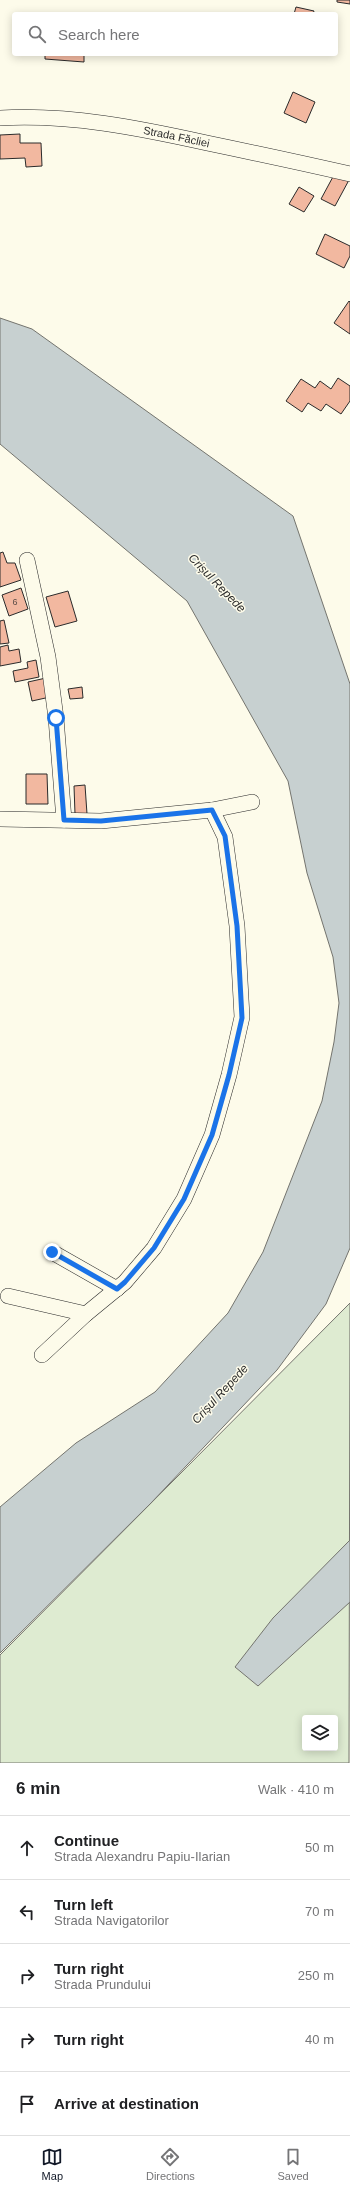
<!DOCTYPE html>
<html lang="en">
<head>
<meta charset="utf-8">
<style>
  :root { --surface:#fff; --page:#f2f2f2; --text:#202124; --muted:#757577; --line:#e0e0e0; --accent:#111827 }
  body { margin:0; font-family:Helvetica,sans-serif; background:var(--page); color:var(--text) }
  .controls { position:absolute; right:12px; bottom:12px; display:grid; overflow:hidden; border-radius:4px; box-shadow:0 2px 10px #0003 }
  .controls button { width:36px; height:36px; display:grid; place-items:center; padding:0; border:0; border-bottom:1px solid var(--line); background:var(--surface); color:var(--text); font:20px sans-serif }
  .stop { position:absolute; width:12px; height:12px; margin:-9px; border:3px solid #1a73e8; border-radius:50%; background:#fff }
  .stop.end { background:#1a73e8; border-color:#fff; box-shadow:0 1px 4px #0008 }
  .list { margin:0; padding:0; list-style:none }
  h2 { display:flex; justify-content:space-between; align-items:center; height:52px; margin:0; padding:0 16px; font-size:17px }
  h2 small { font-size:13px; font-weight:400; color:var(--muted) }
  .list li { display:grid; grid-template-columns:26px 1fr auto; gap:12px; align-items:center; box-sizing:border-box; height:64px; padding:0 16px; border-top:1px solid var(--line) }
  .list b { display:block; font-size:15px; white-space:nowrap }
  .list p { margin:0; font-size:13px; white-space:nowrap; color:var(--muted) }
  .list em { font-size:13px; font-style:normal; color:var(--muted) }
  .icon { flex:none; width:22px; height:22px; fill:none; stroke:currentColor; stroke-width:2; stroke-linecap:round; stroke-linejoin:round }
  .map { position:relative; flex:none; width:350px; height:1763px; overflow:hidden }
  .search { position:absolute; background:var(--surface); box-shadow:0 2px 10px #0003; left:12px; right:12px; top:12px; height:44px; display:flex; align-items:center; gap:10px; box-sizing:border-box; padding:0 14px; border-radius:4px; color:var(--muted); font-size:15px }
  .sheet { height:372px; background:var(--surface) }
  nav { display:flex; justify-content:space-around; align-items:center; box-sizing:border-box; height:56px; border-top:1px solid var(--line); background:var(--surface); font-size:11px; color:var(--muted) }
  nav a { display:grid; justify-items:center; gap:2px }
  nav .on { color:var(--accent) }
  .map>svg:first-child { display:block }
  .green { fill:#deebd1; stroke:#74746e; fill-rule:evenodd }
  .water { fill:#c7d0d0; stroke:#74746e }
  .building { fill:#f2b8a0; stroke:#2b2b2b }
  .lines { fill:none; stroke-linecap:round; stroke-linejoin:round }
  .minor-casing { stroke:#2b2b2b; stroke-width:16 }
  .minor { stroke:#fdfbea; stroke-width:15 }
  .route { stroke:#1a73e8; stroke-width:5 }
  .labels { text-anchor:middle; stroke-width:3; stroke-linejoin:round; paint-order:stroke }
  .number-label { font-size:9px; fill:#5d4e48 }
  .street-label { font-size:11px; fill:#2b2b2b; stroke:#fdfbea }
  .water-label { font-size:12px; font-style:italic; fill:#2b2b2b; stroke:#fdfbea }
</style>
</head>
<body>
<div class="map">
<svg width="350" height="1763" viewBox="0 0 350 1763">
  <rect width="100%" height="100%" fill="#fdfbea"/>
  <path class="green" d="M 350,1303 L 349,1763 L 0,1763 L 0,1655 ZM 305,1718 L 335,1718 L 335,1748 L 305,1748 Z"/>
  <path class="water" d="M 0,318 L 32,329 L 293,516 L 350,684 L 350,1248 L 326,1304 L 277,1370 L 151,1503 L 0,1653 L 0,1507 L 76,1443 L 155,1392 L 228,1313 L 263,1252 L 322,1101 L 334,1042 L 339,1003 L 333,957 L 307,873 L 288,781 L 187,601 L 0,444 Z
    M 350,1540 L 350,1602 L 258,1686 L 235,1667 L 273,1618 Z"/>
  <path class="building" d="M 337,0 L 350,0 L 350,4 L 337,2 Z
    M 296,7 L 314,11 L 313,14 L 294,14 Z
    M 45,54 L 84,54 L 84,62 L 45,59 Z
    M 293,92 L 315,102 L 306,123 L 284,113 Z
    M 20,134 L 20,143 L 41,143 L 42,166 L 26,167 L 25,158 L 0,159 L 0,135 Z
    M 335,173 L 349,180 L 335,206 L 321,199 Z
    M 299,187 L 314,196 L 304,212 L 289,204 Z
    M 325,234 L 350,246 L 350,256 L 344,268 L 316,254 Z
    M 349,301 L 350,302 L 350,334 L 334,323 Z
    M 338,378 L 350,386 L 350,401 L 341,414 L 326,404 L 321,411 L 308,403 L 302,412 L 286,401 L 301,379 L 315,388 L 320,381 L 331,389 Z
    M 3,552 L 7,563 L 15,563 L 21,580 L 0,587 L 0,553 Z
    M 21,588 L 28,609 L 9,616 L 2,595 Z
    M 68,591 L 77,621 L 55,627 L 46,597 Z
    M 4,620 L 9,643 L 0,644 L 0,621 Z
    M 8,645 L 9,651 L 19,649 L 21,662 L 0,666 L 0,647 Z
    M 36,660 L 39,677 L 15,682 L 13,671 L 28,668 L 27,662 Z
    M 46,678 L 50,697 L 32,701 L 28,682 Z
    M 82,687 L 83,698 L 70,699 L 68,689 Z
    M 26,774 L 47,774 L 48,804 L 26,804 Z
    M 85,785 L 87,814 L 75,814 L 74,786 Z"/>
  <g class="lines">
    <defs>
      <g id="minor">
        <path id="s1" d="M 0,118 C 70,114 139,128 207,143 C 255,153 302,163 350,174"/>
        <path d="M 27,560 L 48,657 L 56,718 L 64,820"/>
        <path d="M 0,819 L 101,821 L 212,810 L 252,802"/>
        <path d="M 52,1252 L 117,1289"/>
        <path d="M 8,1296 L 86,1314"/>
        <path d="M 42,1355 L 86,1314 L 125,1282 L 154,1248 L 184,1199 L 212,1135 L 229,1075 L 242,1017 L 237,926 L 225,837 L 212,810"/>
      </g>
    </defs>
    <use href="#minor" class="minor-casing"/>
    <use href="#minor" class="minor"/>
  </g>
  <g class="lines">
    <path class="route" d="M 52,1252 L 117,1289 L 125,1282 L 154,1248 L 184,1199 L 212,1135 L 229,1075 L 242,1018 L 237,926 L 225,836 L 212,810 L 101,821 L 64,820 L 56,718"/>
  </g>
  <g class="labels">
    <g class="number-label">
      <text x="15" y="605">6</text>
    </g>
    <g class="street-label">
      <text dy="4" stroke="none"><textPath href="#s1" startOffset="178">Strada Făcliei</textPath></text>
    </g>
    <g class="water-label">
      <text transform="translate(217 583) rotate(46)" y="4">Crișul Repede</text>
      <text transform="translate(220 1394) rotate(-47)" y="4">Crișul Repede</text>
    </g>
  </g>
</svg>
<div class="controls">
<button><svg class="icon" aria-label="layers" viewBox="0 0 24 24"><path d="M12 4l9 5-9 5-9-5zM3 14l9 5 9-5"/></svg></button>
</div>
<div class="stop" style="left:56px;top:718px"></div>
<div class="stop end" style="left:52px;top:1252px"></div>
<div class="search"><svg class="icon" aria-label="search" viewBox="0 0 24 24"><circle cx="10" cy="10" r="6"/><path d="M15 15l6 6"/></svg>Search here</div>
</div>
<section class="sheet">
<h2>6 min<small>Walk · 410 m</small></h2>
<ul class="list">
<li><svg class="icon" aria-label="ahead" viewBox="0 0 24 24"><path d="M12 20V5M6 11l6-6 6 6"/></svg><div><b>Continue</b><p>Strada Alexandru Papiu-Ilarian</p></div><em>50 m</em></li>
<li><svg class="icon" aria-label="left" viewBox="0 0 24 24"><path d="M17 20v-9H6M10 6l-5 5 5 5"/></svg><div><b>Turn left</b><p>Strada Navigatorilor</p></div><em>70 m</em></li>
<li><svg class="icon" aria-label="right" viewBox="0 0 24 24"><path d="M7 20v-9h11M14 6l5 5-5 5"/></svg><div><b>Turn right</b><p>Strada Prundului</p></div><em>250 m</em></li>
<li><svg class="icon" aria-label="right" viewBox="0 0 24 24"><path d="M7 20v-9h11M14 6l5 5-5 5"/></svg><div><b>Turn right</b></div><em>40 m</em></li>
<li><svg class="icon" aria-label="arrive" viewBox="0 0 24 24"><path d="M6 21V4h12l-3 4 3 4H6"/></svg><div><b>Arrive at destination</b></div></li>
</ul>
</section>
<nav>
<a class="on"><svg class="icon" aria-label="map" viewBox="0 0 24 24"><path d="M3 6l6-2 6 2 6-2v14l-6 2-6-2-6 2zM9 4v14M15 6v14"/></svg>Map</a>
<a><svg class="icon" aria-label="directions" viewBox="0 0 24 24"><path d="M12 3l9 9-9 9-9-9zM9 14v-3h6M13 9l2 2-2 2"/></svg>Directions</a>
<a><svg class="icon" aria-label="saved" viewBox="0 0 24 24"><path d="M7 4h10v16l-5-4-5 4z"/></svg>Saved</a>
</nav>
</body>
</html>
